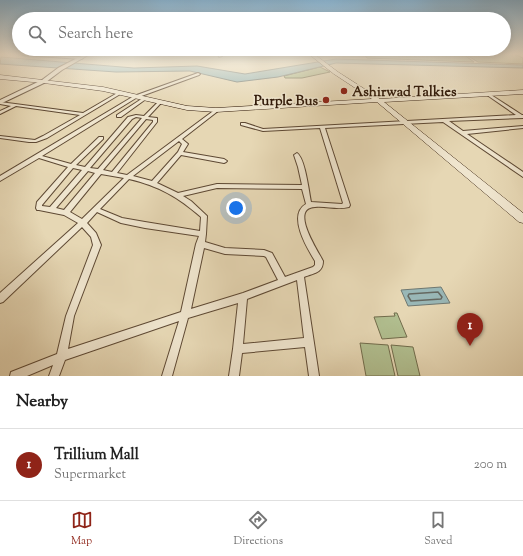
<!DOCTYPE html>
<html lang="en">
<head>
<meta charset="utf-8">
<style>
  :root { --surface:#fff; --page:#f6f6f6; --text:#222; --muted:#767676; --line:#e0e0e0; --accent:#8f2418 }
  body { margin:0; font-family:"Sorts Mill Goudy",serif; background:var(--page); color:var(--text) }
  .you { position:absolute; left:236px; top:208px; width:14px; height:14px; margin:-10px; border:3px solid #fff; border-radius:50%; background:#1a73e8; box-shadow:0 0 0 6px #1a73e833 }
  .badge { display:grid; place-items:center; width:26px; height:26px; border-radius:50%; background:var(--accent); color:#fff; font-size:13px; font-weight:700 }
  .pin { position:absolute; translate:-50% -33px; filter:drop-shadow(0 1px 2px #0008) }
  .pin::after { content:''; position:absolute; top:21px; width:14px; height:12px; background:inherit; clip-path:polygon(0 0,100% 0,50% 100%) }
  .list { margin:0; padding:0; list-style:none }
  h2 { display:flex; justify-content:space-between; align-items:center; height:52px; margin:0; padding:0 16px; font-size:17px }
  h2 small { font-size:13px; font-weight:400; color:var(--muted) }
  .list li { display:grid; grid-template-columns:26px 1fr auto; gap:12px; align-items:center; box-sizing:border-box; height:72px; padding:0 16px; border-top:1px solid var(--line) }
  .list b { display:block; font-size:15px; white-space:nowrap }
  .list p { margin:0; font-size:13px; white-space:nowrap; color:var(--muted) }
  .list em { font-size:13px; font-style:normal; color:var(--muted) }
  .icon { flex:none; width:22px; height:22px; fill:none; stroke:currentColor; stroke-width:2; stroke-linecap:round; stroke-linejoin:round }
  .map { position:relative; flex:none; width:523px; height:376px; overflow:hidden }
  .search { position:absolute; background:var(--surface); box-shadow:0 2px 10px #0003; left:12px; right:12px; top:12px; height:44px; display:flex; align-items:center; gap:10px; box-sizing:border-box; padding:0 14px; border-radius:22px; color:var(--muted); font-size:15px }
  .sheet { height:124px; background:var(--surface) }
  nav { display:flex; justify-content:space-around; align-items:center; box-sizing:border-box; height:56px; border-top:1px solid var(--line); background:var(--surface); font-size:11px; color:var(--muted) }
  nav a { display:grid; justify-items:center; gap:2px }
  nav .on { color:var(--accent) }
  .map>svg:first-child { display:block }
  .green { fill:#b1bf90; stroke:#716c4c }
  .water { fill:#99b7b6; stroke:#6f7871 }
  .lines { fill:none; stroke-linecap:round; stroke-linejoin:round }
  .shore { stroke:#656860; stroke-width:1.5 }
  .minor-casing { stroke:#5e4934; stroke-width:2 }
  .tertiary-casing { stroke:#5e4934; stroke-width:2 }
  .secondary-casing { stroke:#311a09; stroke-width:1 }
  .minor { fill:#efe5ce; fill-rule:evenodd }
  .tertiary { fill:#efe5ce; fill-rule:evenodd }
  .secondary { fill:#efe5ce; fill-rule:evenodd }
  .poi-dot { fill:#8f2418; stroke:#efe5ce; stroke-width:1.5 }
  .labels { text-anchor:middle; stroke-width:3; stroke-linejoin:round; paint-order:stroke }
  .far-poi-label { font-size:14px; font-weight:bold; fill:#311a09; stroke:#efe5ce; text-anchor:start }
</style>
</head>
<body>
<div class="map">
<svg width="523" height="376" viewBox="0 0 523 376">
  <rect width="100%" height="100%" fill="#e6d7b4"/>
  <filter id="stains"><feTurbulence type="fractalNoise" baseFrequency=".005" numOctaves="4"/><feColorMatrix values="0 0 0 0 .2 0 0 0 0 .09 0 0 0 0 .02 0 0 0 .5 -.17"/></filter>
  <radialGradient id="worn" r=".72"><stop offset=".6" stop-color="#630" stop-opacity="0"/><stop offset="1" stop-color="#630" stop-opacity=".3"/></radialGradient>
  <path class="green" d="M 364,54 L 463,54 L 474,62 L 367,58 Z
    M 465,54 L 514,54 L 523,58 L 523,64 L 478,62 Z
    M 320,67 L 330,72 L 302,78 L 285,78 L 284,76 Z
    M 394,313 L 397,313 L 407,337 L 382,339 L 374,317 L 395,316 Z
    M 360,343 L 388,345 L 395,376 L 366,376 Z
    M 391,345 L 413,347 L 420,376 L 398,376 Z"/>
  <path class="water" d="M 1,57 L 134,68 L 197,66 L 245,74 L 336,59 L 523,65 L 523,68 L 336,63 L 278,77 L 237,82 L 190,71 L 116,72 L 0,64 Z
    M 441,287 L 450,303 L 408,306 L 401,290 Z"/>
  <g class="lines">
    <path class="shore" d="M 438,292 L 442,297 L 441,299 L 411,301 L 408,296 L 409,294 Z"/>
    <defs>
      <path id="minor" d="M 21,54 L 33,54 L 81,57 L 83,58 L 81,59 L 23,55 Z
        M 218,54 L 220,54 L 222,56 L 219,57 Z
        M 198,73 L 200,74 L 199,75 L 136,98 L 42,156 L 71,164 L 99,137 L 103,137 L 103,139 L 76,165 L 85,167 L 128,117 L 136,115 L 144,116 L 159,101 L 161,101 L 161,103 L 148,117 L 157,118 L 157,122 L 117,173 L 127,175 L 216,109 L 218,109 L 218,111 L 182,139 L 188,144 L 183,152 L 224,159 L 227,161 L 226,162 L 224,163 L 181,155 L 157,183 L 178,193 L 217,184 L 302,185 L 298,167 L 294,155 L 297,153 C 305,158 309,192 311,202 L 342,204 L 343,203 L 320,128 L 263,131 L 241,125 L 241,123 L 245,123 L 263,129 L 516,115 L 487,95 L 486,94 L 488,93 L 522,115 L 523,115 L 523,118 L 449,121 L 463,131 L 523,126 L 523,128 L 467,134 L 523,172 L 523,177 L 443,122 L 325,128 L 350,205 L 349,207 C 337,210 327,206 315,207 C 289,208 318,251 323,261 C 323,273 314,273 304,277 L 319,376 L 309,376 L 305,347 L 242,353 L 239,376 L 229,376 L 233,349 L 238,303 L 188,318 L 172,376 L 162,376 L 179,321 L 65,360 L 59,376 L 49,376 L 53,365 L 27,376 L 10,376 L 11,372 L 57,354 L 66,316 L 93,245 L 91,237 L 82,227 L 3,302 L 0,303 L 0,293 L 78,223 L 64,215 L 39,210 L 37,210 L 36,208 L 37,202 L 68,167 L 39,158 L 0,181 L 0,176 L 134,96 ZM 136,117 L 142,118 L 98,169 L 90,168 L 132,119 ZM 146,119 L 153,120 L 153,122 L 112,172 L 103,170 ZM 179,141 L 182,144 L 178,152 L 152,181 L 133,176 ZM 73,168 L 82,170 L 50,207 L 42,206 L 42,205 ZM 88,171 L 95,173 L 64,210 L 56,208 ZM 101,174 L 124,178 L 82,219 L 70,212 ZM 129,179 C 159,186 178,197 201,217 L 200,231 L 145,222 L 122,218 L 100,209 ZM 217,188 L 302,189 L 306,204 C 287,215 307,248 315,261 L 315,265 L 313,267 L 285,277 L 272,253 L 264,250 L 225,248 L 205,242 L 206,234 L 207,216 L 191,201 L 183,196 ZM 97,212 L 121,223 L 145,228 L 199,236 L 196,244 L 181,312 L 68,349 L 74,316 L 101,245 L 96,233 L 87,223 ZM 204,248 L 225,254 L 264,256 L 266,257 L 278,280 L 243,293 L 191,309 ZM 297,280 L 304,338 L 243,344 L 247,299 Z
        M 119,92 L 122,93 L 47,138 L 36,142 L 29,142 L 0,138 L 0,136 L 35,140 L 43,136 L 80,115 L 16,106 L 0,114 L 0,111 L 11,106 L 0,104 L 0,102 L 83,113 Z
        M 143,98 L 146,99 L 121,117 L 117,117 L 117,115 Z"/>
      <path id="tertiary" d="M 85,54 L 90,54 L 62,70 L 46,82 L 0,104 L 0,100 L 42,80 L 58,68 Z"/>
      <path id="secondary" d="M 309,54 L 314,54 L 338,72 L 380,99 L 523,90 L 523,94 L 384,102 L 523,213 L 523,223 L 519,222 L 377,102 L 216,112 L 187,110 L 103,91 L 44,83 L 0,79 L 0,75 L 103,87 L 187,106 L 216,108 L 372,99 L 334,74 Z"/>
    </defs>
    <use href="#minor" class="minor-casing"/>
    <use href="#tertiary" class="tertiary-casing"/>
    <use href="#secondary" class="secondary-casing"/>
    <use href="#minor" class="minor"/>
    <use href="#tertiary" class="tertiary"/>
    <use href="#secondary" class="secondary"/>
  </g>
  <linearGradient id="sky" x2="0" y2="1"><stop stop-color="#88b5d4"/><stop offset="0.51" stop-color="#f4eddd"/><stop offset="1" stop-color="#f4eddd" stop-opacity="0"/></linearGradient>
  <rect width="523" height="106" fill="url(#sky)"/>
  <g class="poi-dot">
    <circle cx="344" cy="91" r="4"/>
    <circle cx="326" cy="100" r="4"/>
  </g>
  <g class="labels">
    <g class="far-poi-label">
      <text x="352" y="96">Ashirwad Talkies</text>
      <text x="318" y="105" text-anchor="end">Purple Bus</text>
    </g>
  </g>
  <rect width="100%" height="100%" filter="url(#stains)"/>
  <rect width="100%" height="100%" fill="url(#worn)"/>
</svg>
<div class="you"></div>
<div class="pin badge" style="left:470px;top:346px">1</div>
<div class="search"><svg class="icon" aria-label="search" viewBox="0 0 24 24"><circle cx="10" cy="10" r="6"/><path d="M15 15l6 6"/></svg>Search here</div>
</div>
<section class="sheet">
<h2>Nearby<small></small></h2>
<ul class="list">
<li><span class="badge">1</span><div><b>Trillium Mall</b><p>Supermarket</p></div><em>200 m</em></li>
</ul>
</section>
<nav>
<a class="on"><svg class="icon" aria-label="map" viewBox="0 0 24 24"><path d="M3 6l6-2 6 2 6-2v14l-6 2-6-2-6 2zM9 4v14M15 6v14"/></svg>Map</a>
<a><svg class="icon" aria-label="directions" viewBox="0 0 24 24"><path d="M12 3l9 9-9 9-9-9zM9 14v-3h6M13 9l2 2-2 2"/></svg>Directions</a>
<a><svg class="icon" aria-label="saved" viewBox="0 0 24 24"><path d="M7 4h10v16l-5-4-5 4z"/></svg>Saved</a>
</nav>
</body>
</html>
